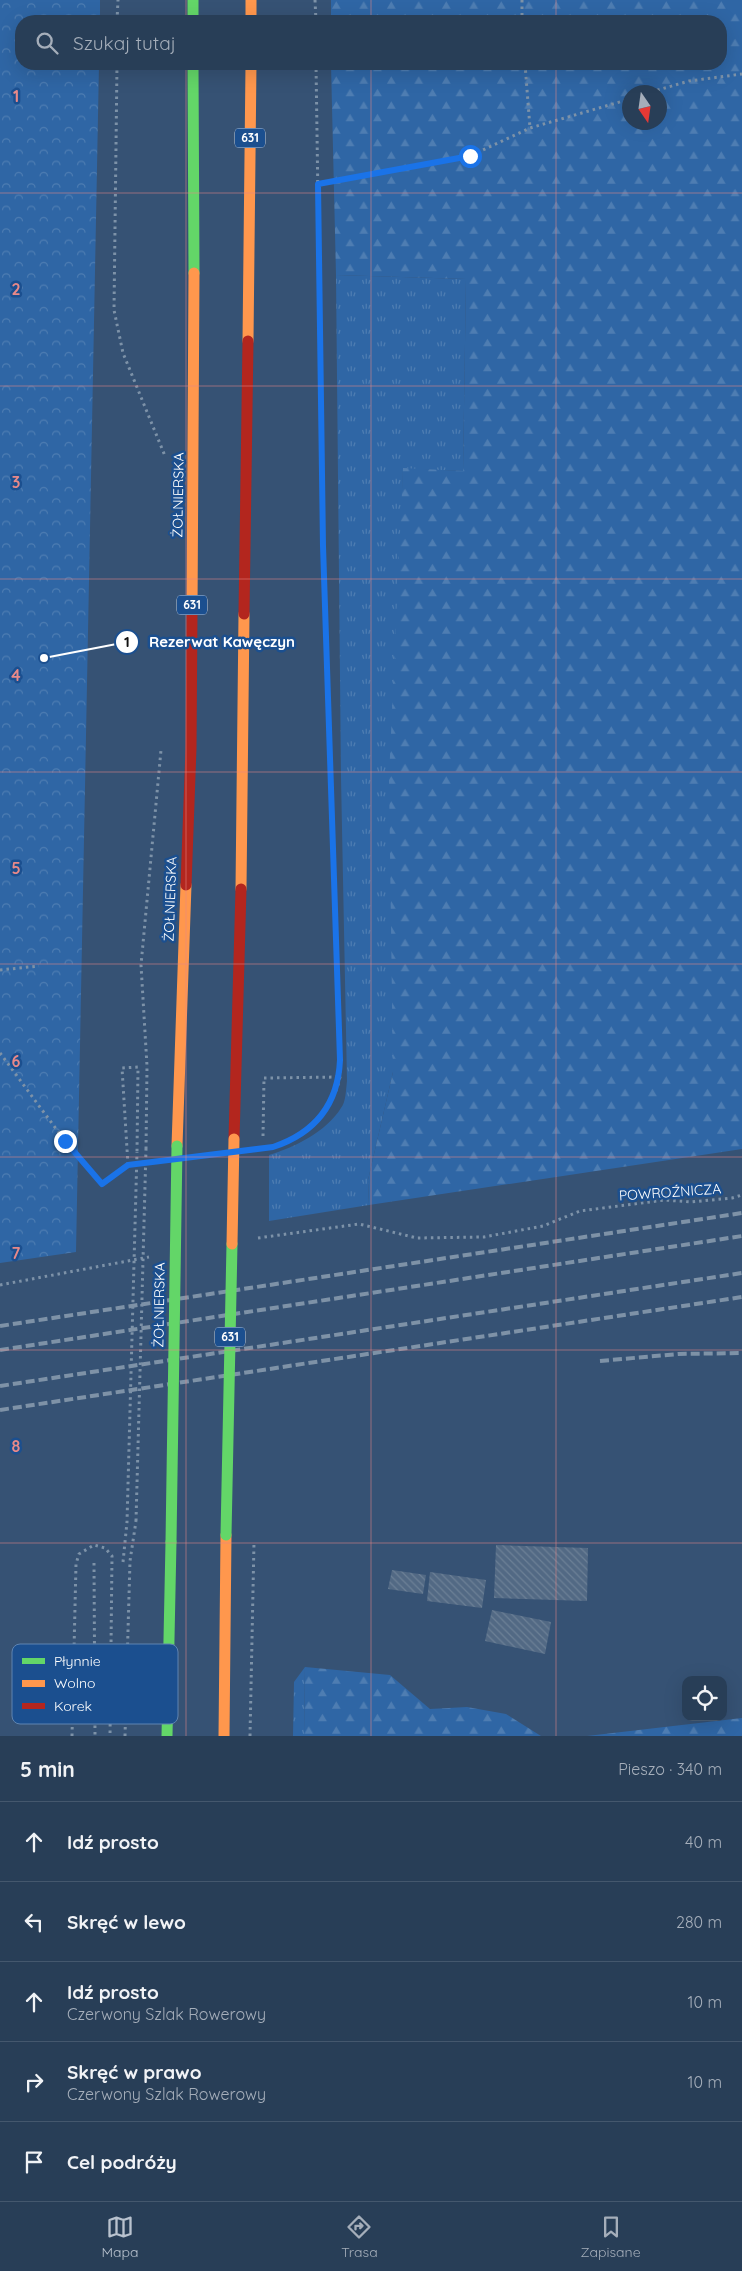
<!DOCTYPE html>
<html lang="pl">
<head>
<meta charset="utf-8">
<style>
  :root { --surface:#283e57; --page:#344961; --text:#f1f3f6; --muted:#a5aeba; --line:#44576d; --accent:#b9c2ce }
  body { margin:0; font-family:Quicksand,sans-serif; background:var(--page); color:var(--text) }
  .controls { position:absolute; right:15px; bottom:15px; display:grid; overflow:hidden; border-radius:10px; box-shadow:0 5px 20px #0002 }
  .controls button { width:45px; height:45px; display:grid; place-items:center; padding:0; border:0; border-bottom:1px solid var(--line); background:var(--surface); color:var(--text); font:25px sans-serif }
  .compass { position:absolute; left:622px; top:85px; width:45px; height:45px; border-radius:50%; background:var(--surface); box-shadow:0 5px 20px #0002; rotate:167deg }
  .stop { position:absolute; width:15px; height:15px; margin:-11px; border:4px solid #1a73e8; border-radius:50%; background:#fff }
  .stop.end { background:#1a73e8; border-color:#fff; box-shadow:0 1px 5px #0008 }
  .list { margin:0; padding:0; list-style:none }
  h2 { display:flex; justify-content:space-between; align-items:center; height:65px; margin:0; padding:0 20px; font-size:21px }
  h2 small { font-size:16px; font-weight:400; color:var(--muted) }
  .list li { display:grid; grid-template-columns:32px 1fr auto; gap:15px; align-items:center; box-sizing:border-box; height:80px; padding:0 20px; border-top:1px solid var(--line) }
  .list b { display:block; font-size:19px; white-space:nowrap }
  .list p { margin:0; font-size:16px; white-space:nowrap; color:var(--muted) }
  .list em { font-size:16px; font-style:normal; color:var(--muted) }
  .icon { flex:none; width:28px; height:28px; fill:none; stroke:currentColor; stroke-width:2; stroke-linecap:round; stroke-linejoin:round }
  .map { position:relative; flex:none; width:742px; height:1736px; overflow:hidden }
  .search { position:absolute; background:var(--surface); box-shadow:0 5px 20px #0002; left:15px; right:15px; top:15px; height:55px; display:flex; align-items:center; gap:12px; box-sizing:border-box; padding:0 18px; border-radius:20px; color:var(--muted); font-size:19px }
  .sheet { height:465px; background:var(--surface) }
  nav { display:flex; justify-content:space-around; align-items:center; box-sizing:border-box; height:70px; border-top:1px solid var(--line); background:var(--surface); font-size:14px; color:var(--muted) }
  nav a { display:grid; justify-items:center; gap:2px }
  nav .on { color:var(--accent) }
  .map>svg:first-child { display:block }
  .grass { fill:url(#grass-tufts) }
  .forest { fill:url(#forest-firs); fill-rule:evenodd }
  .park { fill:url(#park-crowns) }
  .building { fill:url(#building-back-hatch) }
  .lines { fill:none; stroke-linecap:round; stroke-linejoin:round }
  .path { stroke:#7d92a8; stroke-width:3; stroke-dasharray:2.5 4; stroke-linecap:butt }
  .fast { stroke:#63d668; stroke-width:11 }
  .slow { stroke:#ff974d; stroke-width:11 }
  .jam { stroke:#b3261e; stroke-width:11 }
  .rail { stroke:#7e92a7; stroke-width:4; stroke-dasharray:9 4; stroke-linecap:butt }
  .path-bridge { stroke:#7d92a8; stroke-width:3; stroke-dasharray:2.5 4; stroke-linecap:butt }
  .fast-bridge { stroke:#63d668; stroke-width:11 }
  .slow-bridge { stroke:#ff974d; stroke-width:11 }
  .route { stroke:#1a73e8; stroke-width:6 }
  .grid { fill:none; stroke:#e88989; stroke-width:1; stroke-opacity:0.55 }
  .labels { text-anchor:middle; stroke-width:5; stroke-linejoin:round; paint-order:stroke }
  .shield { fill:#1b4f8f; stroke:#bbcadd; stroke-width:1 }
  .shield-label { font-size:12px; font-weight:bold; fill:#fff }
  .street-label { font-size:14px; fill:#fff; stroke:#1b4f8f }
  .key { fill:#1b4f8f; stroke:#5f84b1; stroke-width:1 }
  .key-label { font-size:14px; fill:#fff }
  .grid-label { font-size:16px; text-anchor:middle; font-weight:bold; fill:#e88989; stroke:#1b4f8f; stroke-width:5; stroke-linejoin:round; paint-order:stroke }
  .leader { fill:none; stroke:#fff; stroke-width:2 }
  .callout-dot { fill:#fff; stroke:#1b4f8f; stroke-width:2 }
  .mark-label { font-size:15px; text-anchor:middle; font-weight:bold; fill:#111 }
  .callout-label { font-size:15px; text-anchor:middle; font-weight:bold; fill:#fff; stroke:#1b4f8f; stroke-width:5; stroke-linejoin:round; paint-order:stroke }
</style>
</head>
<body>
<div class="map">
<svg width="742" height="1736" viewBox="0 0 742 1736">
  <defs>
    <pattern id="grass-tufts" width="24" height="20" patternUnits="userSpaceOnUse" patternTransform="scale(1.25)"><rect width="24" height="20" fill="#2f66a5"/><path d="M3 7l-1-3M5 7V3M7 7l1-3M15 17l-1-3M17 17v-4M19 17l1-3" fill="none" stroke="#4e7db2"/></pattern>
    <pattern id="forest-firs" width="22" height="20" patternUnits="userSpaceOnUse" patternTransform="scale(1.25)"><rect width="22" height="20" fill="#2f66a5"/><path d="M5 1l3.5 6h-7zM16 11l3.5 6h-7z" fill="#4e7db2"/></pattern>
    <pattern id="park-crowns" width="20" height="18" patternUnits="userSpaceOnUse" patternTransform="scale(1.25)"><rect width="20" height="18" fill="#2f66a5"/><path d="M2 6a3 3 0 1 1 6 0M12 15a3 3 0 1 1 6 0" fill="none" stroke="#4e7db2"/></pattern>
    <pattern id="building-back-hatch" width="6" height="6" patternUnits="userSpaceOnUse" patternTransform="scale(1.25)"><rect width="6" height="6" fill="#526984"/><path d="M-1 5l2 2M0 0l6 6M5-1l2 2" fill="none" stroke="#6c8096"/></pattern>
  </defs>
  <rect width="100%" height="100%" fill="#365274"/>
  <path class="grass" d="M 336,275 L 466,279 L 463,471 L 403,469 L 393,1072 L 368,1180 L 369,1205 L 269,1221 L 269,1155 C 295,1147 326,1132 341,1108 C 346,1102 346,1089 347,1081 L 341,777 Z
    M 305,1667 L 304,1736 L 293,1736 L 294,1682 Z"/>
  <path class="forest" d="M 331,0 L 742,0 L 742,1149 L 369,1205 L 368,1180 L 393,1072 L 389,778 L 403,468 L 463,471 L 466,279 L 336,275 L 331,64 L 721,64 L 721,21 L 331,21 ZM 630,92 L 660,92 L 660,122 L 630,122 Z
    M 305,1667 L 390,1675 L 430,1709 L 467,1707 L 506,1714 L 541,1736 L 304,1736 Z
    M 742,1718 L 742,1736 L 587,1736 Z"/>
  <path class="park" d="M 0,0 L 100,0 L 100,21 L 21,21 L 21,64 L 99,64 L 76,1252 L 0,1263 Z"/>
  <path class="building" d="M 496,1545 L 588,1548 L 587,1601 L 494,1598 Z
    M 392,1570 L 426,1575 L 423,1594 L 388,1589 Z
    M 430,1572 L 486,1580 L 482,1608 L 427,1601 Z
    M 492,1610 L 551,1622 L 545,1654 L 485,1641 Z"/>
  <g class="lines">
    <path class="path" d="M 315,0 L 316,21
      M 522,0 L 522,21
      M 117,21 L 118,0
      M 117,64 L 114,310 L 123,353 L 165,456
      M 525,64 L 530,128
      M 651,92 L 689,81 L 742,74
      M 318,184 L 470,156 L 530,128 L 630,99
      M 0,970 L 39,966
      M 0,1053 L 65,1141 L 102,1184 L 128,1165 L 149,1162
      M 264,1078 L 340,1077
      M 262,1148 C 301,1144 331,1116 340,1077 L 323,546 L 316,64
      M 146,1149 L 147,1066 L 141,965 L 161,750
      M 128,1165 L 122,1068 L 138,1067 L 137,1152
      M 258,1238 L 359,1224 L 417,1238 L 484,1237 L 543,1226 L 580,1211 L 665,1200 L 691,1202 L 732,1198 L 742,1195
      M 0,1285 L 149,1257
      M 94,1563 L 95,1736
      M 72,1736 L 76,1564 L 79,1554 L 94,1545 L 105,1548 L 112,1556 L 110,1736
      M 125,1736 L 130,1561 L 136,1521"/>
    <path class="fast" d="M 193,0 L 193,21
      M 193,64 L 194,273
      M 167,1736 L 171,1542"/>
    <path class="slow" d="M 251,0 L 251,21
      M 248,341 L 251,64
      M 192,612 L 194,273
      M 241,889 L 244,614
      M 177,1146 L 186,885
      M 224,1736 L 226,1535"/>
    <path class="jam" d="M 244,614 L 248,341
      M 186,885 L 191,748 L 192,612
      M 234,1139 L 241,889"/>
    <path class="rail" d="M 0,1326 L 742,1213
      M 0,1350 L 742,1236
      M 600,1361 L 678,1354 L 742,1353
      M 0,1386 L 742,1273
      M 0,1410 L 742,1297"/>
    <path class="path-bridge" d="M 263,1136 L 264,1078
      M 136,1521 L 146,1149
      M 123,1562 L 127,1522 L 137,1152
      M 250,1736 L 254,1542"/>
    <path class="fast-bridge" d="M 226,1535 L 232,1244
      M 171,1542 L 177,1146"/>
    <path class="slow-bridge" d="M 232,1244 L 234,1139"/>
  </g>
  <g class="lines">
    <path class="route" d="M 65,1141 L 102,1184 L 128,1165 L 273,1147 C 315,1133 338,1105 340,1060 L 323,546 L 318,184 L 470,156"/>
  </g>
  <path class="grid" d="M 186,0 L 186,21M 371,0 L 371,21M 556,0 L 556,21M 186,64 L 186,1736M 371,64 L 371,1736M 556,64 L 556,1736M 0,193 L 742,193M 0,386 L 742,386M 0,579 L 742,579M 0,772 L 742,772M 0,964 L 742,964M 0,1157 L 742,1157M 0,1350 L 742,1350M 0,1543 L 742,1543"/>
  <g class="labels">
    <g class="shield">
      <rect x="235" y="128.5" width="30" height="19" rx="4"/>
      <rect x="177" y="595.5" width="30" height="19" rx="4"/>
      <rect x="215" y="1327.5" width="30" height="19" rx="4"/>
    </g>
    <g class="shield-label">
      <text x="250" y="142">631</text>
      <text x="192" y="609">631</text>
      <text x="230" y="1341">631</text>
    </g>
    <g class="street-label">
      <text transform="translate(178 495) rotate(-89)" y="5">ŻOŁNIERSKA</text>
      <text transform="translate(170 899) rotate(-88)" y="5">ŻOŁNIERSKA</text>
      <text transform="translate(670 1192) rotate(-4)" y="5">POWROŹNICZA</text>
      <text transform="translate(159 1305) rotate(-89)" y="5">ŻOŁNIERSKA</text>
    </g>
  </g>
  <rect x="12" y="1644" width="166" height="80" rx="8" class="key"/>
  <rect x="22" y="1658" width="23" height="6" fill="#63d668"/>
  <rect x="22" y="1680" width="23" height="7" fill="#ff974d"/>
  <rect x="22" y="1703" width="23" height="6" fill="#b3261e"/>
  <g class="key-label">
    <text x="54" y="1666">Płynnie</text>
    <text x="54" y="1688">Wolno</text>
    <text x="54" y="1711">Korek</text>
  </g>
  <g class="grid-label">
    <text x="16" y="102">1</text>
    <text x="16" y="295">2</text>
    <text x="16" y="488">3</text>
    <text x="16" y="681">4</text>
    <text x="16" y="874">5</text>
    <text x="16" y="1067">6</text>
    <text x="16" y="1259">7</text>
    <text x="16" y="1452">8</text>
  </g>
  <path class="leader" d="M44 658L127 642"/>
  <g class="callout-dot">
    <circle cx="44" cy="658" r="5"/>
    <circle cx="127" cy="642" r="12"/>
  </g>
  <g class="mark-label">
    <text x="127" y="647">1</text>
  </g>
  <g class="callout-label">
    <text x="222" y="647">Rezerwat Kawęczyn</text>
  </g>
</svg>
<div class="controls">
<button><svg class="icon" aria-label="locate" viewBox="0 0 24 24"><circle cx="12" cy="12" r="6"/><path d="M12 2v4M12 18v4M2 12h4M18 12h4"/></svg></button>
</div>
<svg class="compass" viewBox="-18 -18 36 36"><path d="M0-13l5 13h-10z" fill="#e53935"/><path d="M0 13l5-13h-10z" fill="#a5aeba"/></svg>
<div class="stop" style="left:470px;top:156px"></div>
<div class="stop end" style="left:65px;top:1141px"></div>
<div class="search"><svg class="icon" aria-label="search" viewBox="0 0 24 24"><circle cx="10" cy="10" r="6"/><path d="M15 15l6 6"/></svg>Szukaj tutaj</div>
</div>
<section class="sheet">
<h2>5 min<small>Pieszo · 340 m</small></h2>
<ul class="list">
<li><svg class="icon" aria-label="ahead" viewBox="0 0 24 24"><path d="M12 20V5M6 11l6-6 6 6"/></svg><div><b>Idź prosto</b></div><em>40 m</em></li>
<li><svg class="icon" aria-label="left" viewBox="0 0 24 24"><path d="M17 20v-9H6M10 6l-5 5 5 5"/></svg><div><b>Skręć w lewo</b></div><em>280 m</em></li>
<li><svg class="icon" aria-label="ahead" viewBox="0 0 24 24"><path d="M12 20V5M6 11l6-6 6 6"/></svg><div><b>Idź prosto</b><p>Czerwony Szlak Rowerowy</p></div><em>10 m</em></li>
<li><svg class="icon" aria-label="right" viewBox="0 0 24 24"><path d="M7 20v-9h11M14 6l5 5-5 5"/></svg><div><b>Skręć w prawo</b><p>Czerwony Szlak Rowerowy</p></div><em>10 m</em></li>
<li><svg class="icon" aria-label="arrive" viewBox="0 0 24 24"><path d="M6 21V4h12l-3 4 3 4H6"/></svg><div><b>Cel podróży</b></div></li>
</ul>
</section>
<nav>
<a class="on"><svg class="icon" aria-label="map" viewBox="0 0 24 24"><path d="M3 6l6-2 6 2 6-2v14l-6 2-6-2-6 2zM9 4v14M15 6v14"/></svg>Mapa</a>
<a><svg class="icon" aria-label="directions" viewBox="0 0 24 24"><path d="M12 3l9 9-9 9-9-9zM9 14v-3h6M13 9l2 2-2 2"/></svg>Trasa</a>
<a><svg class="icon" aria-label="saved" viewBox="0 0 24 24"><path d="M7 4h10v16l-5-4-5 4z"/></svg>Zapisane</a>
</nav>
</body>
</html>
